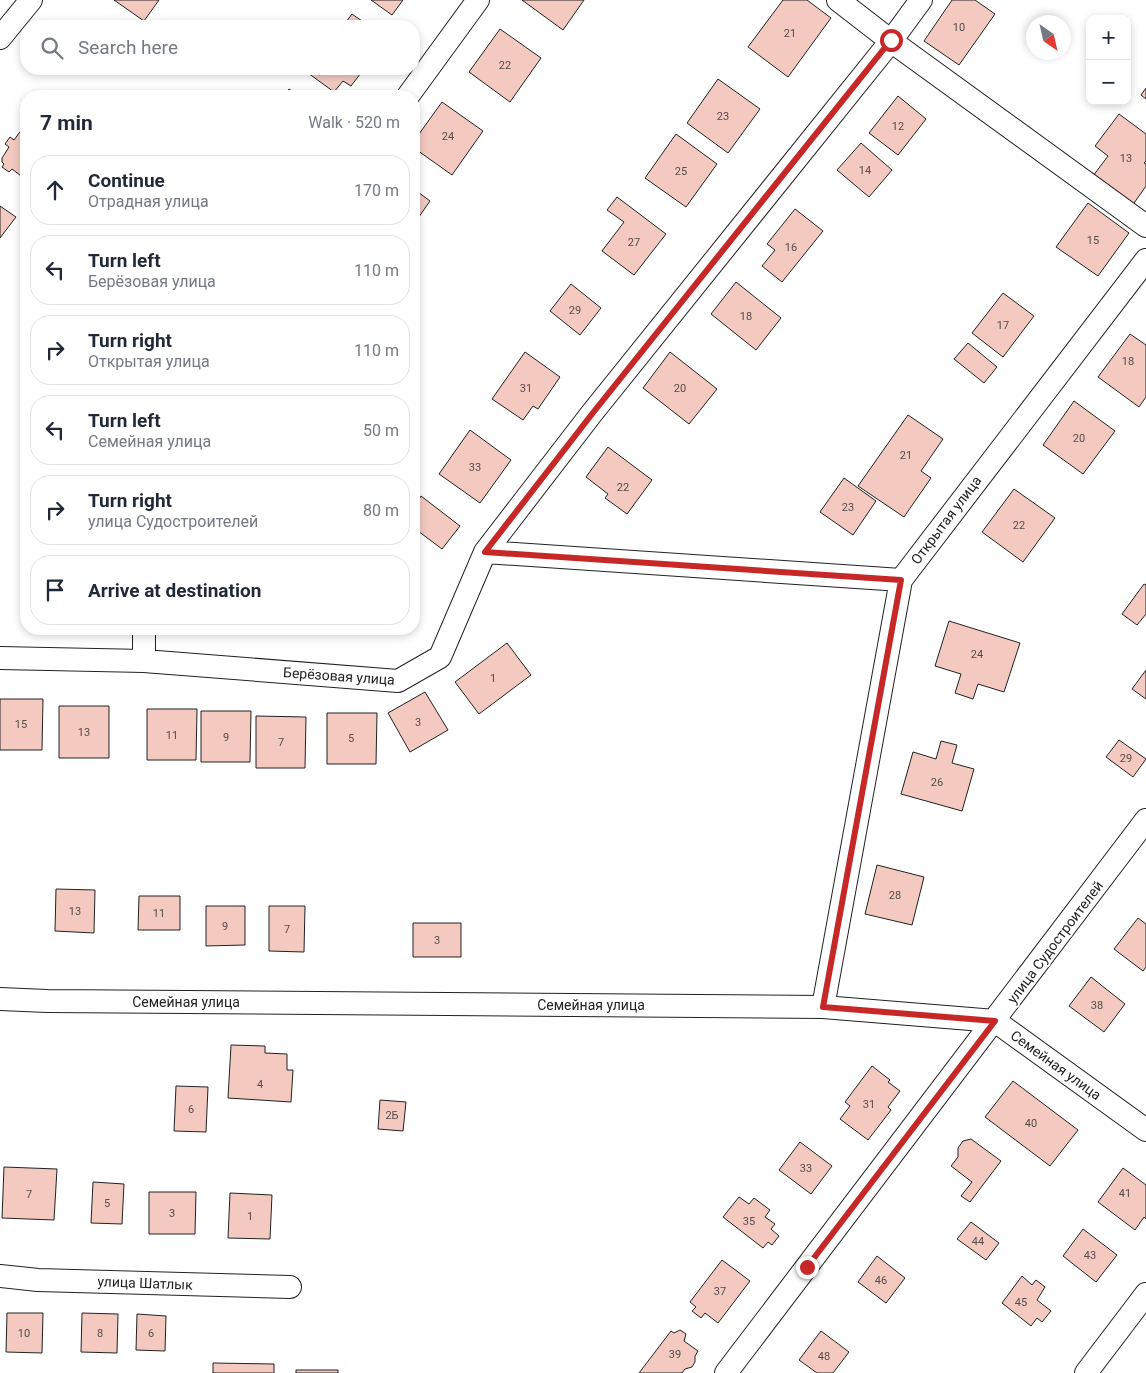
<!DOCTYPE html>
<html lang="en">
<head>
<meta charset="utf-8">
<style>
  :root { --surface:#fff; --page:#f2f2f3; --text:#1f2937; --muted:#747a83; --line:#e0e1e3 }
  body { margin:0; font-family:Roboto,sans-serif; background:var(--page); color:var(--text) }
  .controls { position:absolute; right:15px; top:15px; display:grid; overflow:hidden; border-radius:10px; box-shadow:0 2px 8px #0003 }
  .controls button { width:45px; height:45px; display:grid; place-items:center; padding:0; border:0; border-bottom:1px solid var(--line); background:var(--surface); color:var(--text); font:25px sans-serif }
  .compass { position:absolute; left:1026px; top:15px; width:45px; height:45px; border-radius:50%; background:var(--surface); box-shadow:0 2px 8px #0003; rotate:146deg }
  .stop { position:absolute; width:15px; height:15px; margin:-11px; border:4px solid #c62828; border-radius:50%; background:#fff }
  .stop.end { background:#c62828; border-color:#fff; box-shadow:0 1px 5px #0008 }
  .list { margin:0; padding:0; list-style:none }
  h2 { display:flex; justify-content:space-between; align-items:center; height:65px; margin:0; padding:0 20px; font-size:21px }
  h2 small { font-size:16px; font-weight:400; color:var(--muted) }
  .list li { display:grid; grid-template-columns:32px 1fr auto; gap:15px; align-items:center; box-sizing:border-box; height:70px; margin:0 10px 10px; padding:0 10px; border:1px solid var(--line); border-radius:20px }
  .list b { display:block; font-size:19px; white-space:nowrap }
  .list p { margin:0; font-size:16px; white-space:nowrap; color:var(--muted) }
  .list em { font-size:16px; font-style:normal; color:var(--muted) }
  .icon { flex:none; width:28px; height:28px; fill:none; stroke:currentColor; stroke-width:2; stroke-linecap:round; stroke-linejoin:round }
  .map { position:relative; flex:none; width:1146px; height:1373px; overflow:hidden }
  .search { position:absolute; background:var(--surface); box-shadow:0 2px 8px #0003; left:20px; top:20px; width:400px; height:55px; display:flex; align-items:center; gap:12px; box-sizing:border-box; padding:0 18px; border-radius:20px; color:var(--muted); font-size:19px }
  .panel { position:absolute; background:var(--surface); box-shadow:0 2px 8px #0003; left:20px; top:90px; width:400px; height:545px; border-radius:20px }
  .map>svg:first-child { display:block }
  .building { fill:#f3c9c0; stroke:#222 }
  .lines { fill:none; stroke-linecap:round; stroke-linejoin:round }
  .street-casing { stroke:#222; stroke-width:24 }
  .street { stroke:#fff; stroke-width:22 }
  .route { stroke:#c62828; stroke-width:6 }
  .labels { text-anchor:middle; stroke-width:4; stroke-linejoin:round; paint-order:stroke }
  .number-label { font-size:11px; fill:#564c4a }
  .street-label { font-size:14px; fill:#222; stroke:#fff }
</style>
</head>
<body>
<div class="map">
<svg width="1146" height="1373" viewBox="0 0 1146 1373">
  <rect width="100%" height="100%" fill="#fff"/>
  <path class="building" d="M 114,0 L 159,0 L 144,21 Z
    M 371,0 L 403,0 L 392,15 Z
    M 522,0 L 584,0 L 563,30 Z
    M 783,0 L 807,0 L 831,18 L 788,77 L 748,47 Z
    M 952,0 L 975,0 L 995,14 L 959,65 L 924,41 Z
    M 352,14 L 369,26 L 343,26 Z
    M 500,29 L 541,58 L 510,102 L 469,72 Z
    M 85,69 L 97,69 L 93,74 Z
    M 311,69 L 364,69 L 351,86 L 343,81 L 334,92 L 308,73 Z
    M 718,79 L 760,109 L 728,153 L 687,123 Z
    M 1146,88 L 1146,99 L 1141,95 Z
    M 289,89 L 299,96 L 283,96 Z
    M 898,96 L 926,119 L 898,155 L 869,133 Z
    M 442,102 L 483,131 L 452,175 L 414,148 L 414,141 Z
    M 1119,114 L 1146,134 L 1146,161 L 1144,163 L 1146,164 L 1146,186 L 1132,206 L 1093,176 L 1108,156 L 1095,146 Z
    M 26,128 L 26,178 L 25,179 L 12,169 L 9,172 L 2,167 L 4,164 L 2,162 L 2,158 L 9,147 L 5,144 L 10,137 L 14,140 L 22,129 Z
    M 676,134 L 717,164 L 686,207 L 645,178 Z
    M 861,143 L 892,170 L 869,197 L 837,170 Z
    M 414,189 L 430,201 L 414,224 Z
    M 617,197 L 666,234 L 634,275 L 602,251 L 624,222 L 607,210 Z
    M 1088,203 L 1129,233 L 1098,276 L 1056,247 Z
    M 0,206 L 16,217 L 0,238 Z
    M 795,209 L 823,231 L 782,282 L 762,266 L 775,250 L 767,244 Z
    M 736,282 L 781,318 L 756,350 L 711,314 Z
    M 571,284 L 601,308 L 580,335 L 550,311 Z
    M 1003,293 L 1034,316 L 1003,357 L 972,333 Z
    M 1130,334 L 1146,345 L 1146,397 L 1139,407 L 1098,377 Z
    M 968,343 L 997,367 L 984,383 L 954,359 Z
    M 525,352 L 560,377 L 538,409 L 533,406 L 523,420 L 492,399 Z
    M 670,352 L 717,389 L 689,424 L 643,388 Z
    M 1074,401 L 1115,431 L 1083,474 L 1043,445 Z
    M 26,402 L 26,413 L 21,409 Z
    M 908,415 L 943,439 L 921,471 L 931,478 L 904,517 L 858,486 Z
    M 470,430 L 511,460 L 480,503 L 439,474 Z
    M 608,447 L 652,480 L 627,514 L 605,498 L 608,494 L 586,477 Z
    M 844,478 L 876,501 L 853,535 L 820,512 Z
    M 1014,489 L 1055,518 L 1023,562 L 982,532 Z
    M 421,496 L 460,526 L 442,549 L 414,528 L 414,506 Z
    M 1144,584 L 1146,585 L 1146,614 L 1137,625 L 1122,614 Z
    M 949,621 L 1020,643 L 1004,692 L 978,684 L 973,699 L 955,693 L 961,674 L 935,666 Z
    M 222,629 L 275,629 L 275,633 L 222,631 Z
    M 507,643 L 531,675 L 479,714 L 455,682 Z
    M 1146,670 L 1146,699 L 1132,689 Z
    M 425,692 L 448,730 L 410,752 L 388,713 Z
    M 0,699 L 43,699 L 42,750 L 0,750 Z
    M 59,706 L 109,706 L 109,758 L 59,758 Z
    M 147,709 L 197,709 L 196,760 L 147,760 Z
    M 201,711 L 251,711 L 250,762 L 201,762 Z
    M 327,713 L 377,713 L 376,764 L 327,764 Z
    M 256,716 L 306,717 L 305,768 L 256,768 Z
    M 1119,740 L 1146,759 L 1133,777 L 1106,757 Z
    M 941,741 L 957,745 L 952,763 L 974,769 L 962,811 L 901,794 L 913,752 L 936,759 Z
    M 877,865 L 924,877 L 912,925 L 865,914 Z
    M 56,889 L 95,890 L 94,933 L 55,931 Z
    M 139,896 L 180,896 L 180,930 L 138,930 Z
    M 206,906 L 245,906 L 245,945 L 206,946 Z
    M 269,906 L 305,906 L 304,952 L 269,951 Z
    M 1138,918 L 1146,924 L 1146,967 L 1143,971 L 1114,949 Z
    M 413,923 L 461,923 L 461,957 L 413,957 Z
    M 1091,977 L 1125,1004 L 1104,1032 L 1069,1006 Z
    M 231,1045 L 265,1046 L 265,1053 L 287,1054 L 287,1070 L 293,1070 L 291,1102 L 228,1098 Z
    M 872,1066 L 890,1080 L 888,1082 L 900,1091 L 888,1107 L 891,1110 L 868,1140 L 840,1119 L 850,1106 L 845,1102 Z
    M 1013,1081 L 1078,1130 L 1050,1166 L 985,1117 Z
    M 176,1086 L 208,1087 L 206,1132 L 174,1131 Z
    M 380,1100 L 406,1102 L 403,1131 L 378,1129 Z
    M 971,1139 L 1001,1161 L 970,1202 L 961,1196 L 972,1182 L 951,1166 L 958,1157 L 958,1148 L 963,1141 Z
    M 800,1142 L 832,1166 L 811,1194 L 779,1170 Z
    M 4,1167 L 57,1169 L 54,1220 L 2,1218 Z
    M 1123,1168 L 1146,1185 L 1146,1219 L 1144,1217 L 1135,1230 L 1098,1202 Z
    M 93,1182 L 124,1184 L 122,1224 L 91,1223 Z
    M 149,1192 L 196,1192 L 195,1234 L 149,1234 Z
    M 230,1193 L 272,1195 L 270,1239 L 228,1238 Z
    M 739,1197 L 749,1204 L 754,1198 L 770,1210 L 765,1217 L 775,1224 L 771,1229 L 779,1236 L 772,1245 L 768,1242 L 763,1248 L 723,1217 Z
    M 971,1222 L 999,1243 L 986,1260 L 957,1239 Z
    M 1083,1229 L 1117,1255 L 1096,1282 L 1063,1256 Z
    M 877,1256 L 905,1278 L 886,1303 L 858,1282 Z
    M 722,1260 L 750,1281 L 718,1323 L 705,1313 L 701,1318 L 692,1311 L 696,1307 L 690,1302 Z
    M 1022,1276 L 1032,1285 L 1036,1280 L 1045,1287 L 1037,1300 L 1051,1311 L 1042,1322 L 1037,1318 L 1031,1326 L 1002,1303 Z
    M 7,1313 L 43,1313 L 42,1353 L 6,1352 Z
    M 82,1313 L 118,1314 L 117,1353 L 81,1352 Z
    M 137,1314 L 166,1316 L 165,1351 L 136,1350 Z
    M 680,1330 L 686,1334 L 684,1341 L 698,1351 L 695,1356 L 695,1362 L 692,1367 L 685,1369 L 682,1373 L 639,1373 L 671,1331 L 674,1333 Z
    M 821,1331 L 849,1352 L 833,1373 L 817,1373 L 799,1360 Z
    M 213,1363 L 274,1364 L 274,1373 L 213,1373 Z
    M 296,1370 L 338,1370 L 338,1373 L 296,1373 Z"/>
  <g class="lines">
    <defs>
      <path id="street" d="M 838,0 L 891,41 L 1146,226
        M 0,38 L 31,0
        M 408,96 L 478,0
        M 485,552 L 592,413 L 891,41 L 921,0
        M 144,629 L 144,661
        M 0,658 L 144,661 L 398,681 L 440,657 L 485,552 L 901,580
        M 0,999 L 47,1001 L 823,1007 L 995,1021 L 1146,1130
        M 823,1007 L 901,580 L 1146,260
        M 0,1276 L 38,1280 L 290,1287
        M 726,1373 L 1146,820
        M 1086,1373 L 1146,1294"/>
    </defs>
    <use href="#street" class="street-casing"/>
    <use href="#street" class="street"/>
  </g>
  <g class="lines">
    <path class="route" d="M 807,1267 L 995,1021 L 823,1007 L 901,580 L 485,552 L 592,414 L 891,40"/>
  </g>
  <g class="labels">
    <g class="number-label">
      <text x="959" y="31">10</text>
      <text x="790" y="37">21</text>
      <text x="505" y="69">22</text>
      <text x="723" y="120">23</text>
      <text x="898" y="130">12</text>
      <text x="448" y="140">24</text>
      <text x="1126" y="162">13</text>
      <text x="865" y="174">14</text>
      <text x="681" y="175">25</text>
      <text x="1093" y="244">15</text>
      <text x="634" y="246">27</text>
      <text x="791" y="251">16</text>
      <text x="575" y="314">29</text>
      <text x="746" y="320">18</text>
      <text x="1003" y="329">17</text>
      <text x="1128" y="365">18</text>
      <text x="526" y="392">31</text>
      <text x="680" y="392">20</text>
      <text x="1079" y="442">20</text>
      <text x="906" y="459">21</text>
      <text x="475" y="471">33</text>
      <text x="623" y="491">22</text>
      <text x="848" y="511">23</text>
      <text x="1019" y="529">22</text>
      <text x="977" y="658">24</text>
      <text x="493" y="682">1</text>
      <text x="418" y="726">3</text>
      <text x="21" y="728">15</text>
      <text x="84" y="736">13</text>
      <text x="172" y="739">11</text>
      <text x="226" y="741">9</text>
      <text x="351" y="742">5</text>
      <text x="281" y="746">7</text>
      <text x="1126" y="762">29</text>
      <text x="937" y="786">26</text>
      <text x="895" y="899">28</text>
      <text x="75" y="915">13</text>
      <text x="159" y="917">11</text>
      <text x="225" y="930">9</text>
      <text x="287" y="933">7</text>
      <text x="437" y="944">3</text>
      <text x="1097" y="1009">38</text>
      <text x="260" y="1088">4</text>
      <text x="869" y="1108">31</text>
      <text x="191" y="1113">6</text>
      <text x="392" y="1119">2Б</text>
      <text x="1031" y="1127">40</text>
      <text x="806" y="1172">33</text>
      <text x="1125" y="1197">41</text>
      <text x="29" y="1198">7</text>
      <text x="107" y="1207">5</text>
      <text x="172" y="1217">3</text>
      <text x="250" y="1220">1</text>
      <text x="749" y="1225">35</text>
      <text x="978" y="1245">44</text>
      <text x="1090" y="1259">43</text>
      <text x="881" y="1284">46</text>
      <text x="720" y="1295">37</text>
      <text x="1021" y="1306">45</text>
      <text x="24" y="1337">10</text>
      <text x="100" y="1337">8</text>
      <text x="151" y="1337">6</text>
      <text x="675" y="1358">39</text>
      <text x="824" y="1360">48</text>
    </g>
    <g class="street-label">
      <text transform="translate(946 520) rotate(-53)" y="5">Открытая улица</text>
      <text transform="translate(339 676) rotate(4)" y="5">Берёзовая улица</text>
      <text transform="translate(1055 942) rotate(-53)" y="5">улица Судостроителей</text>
      <text x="186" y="1007">Семейная улица</text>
      <text x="591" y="1010">Семейная улица</text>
      <text transform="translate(1056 1065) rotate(36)" y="5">Семейная улица</text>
      <text transform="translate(145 1283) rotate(2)" y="5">улица Шатлык</text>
    </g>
  </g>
</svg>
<div class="controls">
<button>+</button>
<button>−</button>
</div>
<svg class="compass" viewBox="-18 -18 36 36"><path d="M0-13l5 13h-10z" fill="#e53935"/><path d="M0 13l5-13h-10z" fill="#747a83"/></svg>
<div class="stop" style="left:891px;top:40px"></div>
<div class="stop end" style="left:807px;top:1267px"></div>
<div class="search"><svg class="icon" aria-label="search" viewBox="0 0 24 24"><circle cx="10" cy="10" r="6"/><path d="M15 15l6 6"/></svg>Search here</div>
<section class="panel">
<h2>7 min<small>Walk · 520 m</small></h2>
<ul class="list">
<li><svg class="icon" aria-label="ahead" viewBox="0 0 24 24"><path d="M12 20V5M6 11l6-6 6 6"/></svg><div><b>Continue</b><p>Отрадная улица</p></div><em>170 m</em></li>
<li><svg class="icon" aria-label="left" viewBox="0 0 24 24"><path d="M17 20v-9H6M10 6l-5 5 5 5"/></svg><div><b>Turn left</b><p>Берёзовая улица</p></div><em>110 m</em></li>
<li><svg class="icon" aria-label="right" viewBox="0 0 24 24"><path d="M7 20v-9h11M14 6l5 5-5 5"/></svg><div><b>Turn right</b><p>Открытая улица</p></div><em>110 m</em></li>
<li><svg class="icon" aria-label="left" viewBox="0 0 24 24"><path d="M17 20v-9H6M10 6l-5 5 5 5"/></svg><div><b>Turn left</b><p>Семейная улица</p></div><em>50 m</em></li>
<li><svg class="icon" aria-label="right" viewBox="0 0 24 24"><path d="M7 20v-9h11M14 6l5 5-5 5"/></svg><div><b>Turn right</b><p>улица Судостроителей</p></div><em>80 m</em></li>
<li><svg class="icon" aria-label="arrive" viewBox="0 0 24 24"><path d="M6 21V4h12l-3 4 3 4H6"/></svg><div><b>Arrive at destination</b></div></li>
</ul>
</section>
</div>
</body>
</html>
